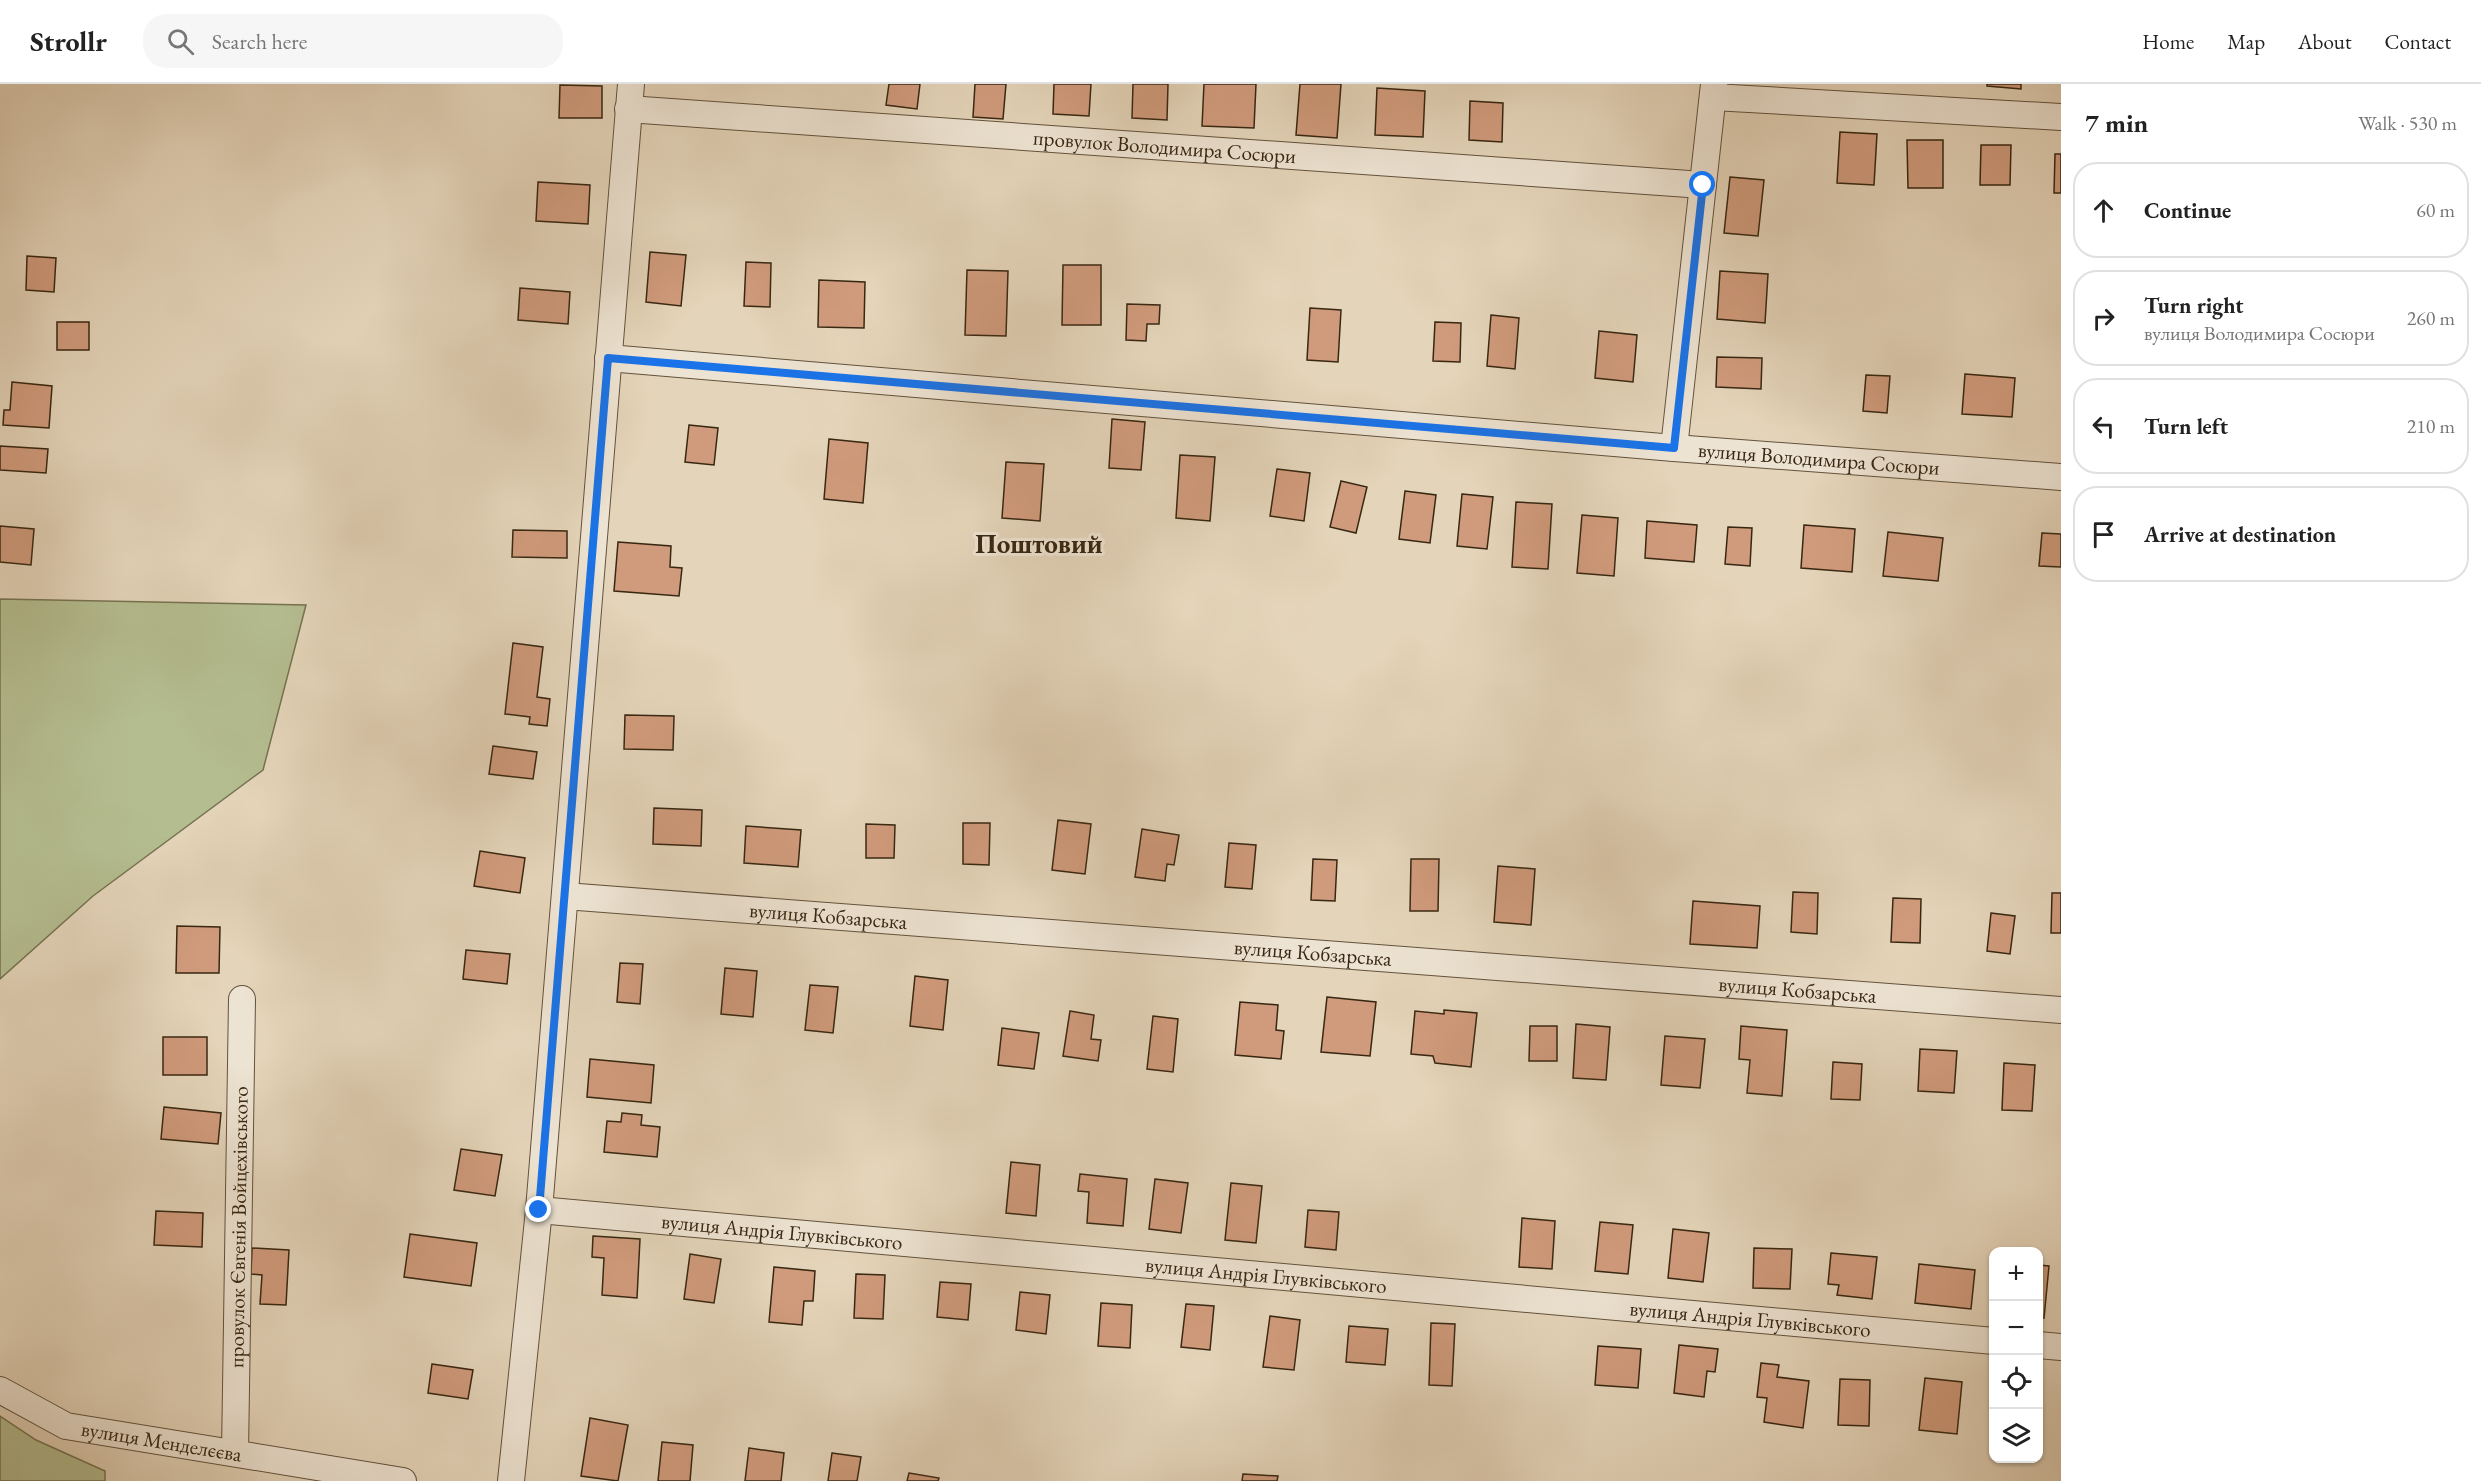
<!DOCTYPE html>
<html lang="en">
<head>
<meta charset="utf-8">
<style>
  :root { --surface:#fff; --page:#f6f6f6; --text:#222; --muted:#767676; --line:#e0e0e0 }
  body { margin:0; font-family:"EB Garamond",serif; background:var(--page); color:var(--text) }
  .controls { position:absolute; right:18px; bottom:18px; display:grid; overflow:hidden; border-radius:12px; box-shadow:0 2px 4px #0004 }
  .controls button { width:54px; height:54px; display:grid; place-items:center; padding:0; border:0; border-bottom:2px solid var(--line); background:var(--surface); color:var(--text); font:30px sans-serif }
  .stop { position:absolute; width:18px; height:18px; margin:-14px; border:4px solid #1a73e8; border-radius:50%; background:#fff }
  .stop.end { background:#1a73e8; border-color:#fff; box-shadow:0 2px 6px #0008 }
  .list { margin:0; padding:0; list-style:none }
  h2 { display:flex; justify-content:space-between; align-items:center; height:78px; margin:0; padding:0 24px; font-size:26px }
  h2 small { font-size:20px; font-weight:400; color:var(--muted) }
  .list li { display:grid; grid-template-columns:39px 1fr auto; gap:18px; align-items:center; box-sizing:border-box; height:96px; margin:0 12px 12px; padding:0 12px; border:2px solid var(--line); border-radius:24px }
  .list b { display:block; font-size:22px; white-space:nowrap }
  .list p { margin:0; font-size:20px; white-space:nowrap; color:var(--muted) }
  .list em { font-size:20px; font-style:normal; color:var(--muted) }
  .icon { flex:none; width:33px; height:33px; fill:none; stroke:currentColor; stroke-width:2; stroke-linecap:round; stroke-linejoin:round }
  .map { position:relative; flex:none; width:2061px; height:1397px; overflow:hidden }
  header { display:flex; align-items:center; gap:36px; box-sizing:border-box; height:84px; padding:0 30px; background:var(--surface); border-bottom:2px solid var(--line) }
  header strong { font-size:28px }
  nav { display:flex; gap:33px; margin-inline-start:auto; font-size:21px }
  .search { width:420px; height:54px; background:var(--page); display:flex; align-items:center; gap:15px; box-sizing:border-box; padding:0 21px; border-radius:24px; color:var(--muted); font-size:22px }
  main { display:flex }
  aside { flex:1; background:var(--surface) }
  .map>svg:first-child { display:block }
  .green { fill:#b4bd90; stroke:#767251; stroke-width:1.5 }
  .building { fill:#d09b7c; stroke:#382712; stroke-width:1.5 }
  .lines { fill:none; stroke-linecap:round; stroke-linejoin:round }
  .minor-casing { stroke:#63523c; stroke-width:28 }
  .minor { stroke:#ede3d2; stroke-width:26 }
  .route { stroke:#1a73e8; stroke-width:8 }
  .labels { text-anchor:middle; stroke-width:6; stroke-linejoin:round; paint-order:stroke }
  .street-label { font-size:21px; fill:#382712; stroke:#ede3d2 }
  .district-label { font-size:27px; font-weight:bold; fill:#382712; stroke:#ede3d2 }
</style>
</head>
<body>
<header>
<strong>Strollr</strong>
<div class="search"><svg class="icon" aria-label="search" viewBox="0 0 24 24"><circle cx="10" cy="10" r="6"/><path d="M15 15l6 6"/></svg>Search here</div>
<nav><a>Home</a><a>Map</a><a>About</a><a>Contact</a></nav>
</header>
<main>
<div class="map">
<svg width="2061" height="1397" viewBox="0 0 2061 1397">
  <rect width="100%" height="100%" fill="#e4d4b9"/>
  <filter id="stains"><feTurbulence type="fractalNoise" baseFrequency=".00333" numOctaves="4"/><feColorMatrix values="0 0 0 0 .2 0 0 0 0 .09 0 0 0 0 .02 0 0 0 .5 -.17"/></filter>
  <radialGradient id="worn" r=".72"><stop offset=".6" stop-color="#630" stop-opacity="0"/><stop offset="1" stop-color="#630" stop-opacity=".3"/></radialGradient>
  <path class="green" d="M 0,515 L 306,521 L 263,686 L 93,812 L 0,895 Z
    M 0,1332 L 36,1356 L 105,1387 L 105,1397 L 0,1397 Z"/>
  <path class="building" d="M 889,0 L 920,0 L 917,25 L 886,21 Z
    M 975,0 L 1006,0 L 1003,35 L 973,33 Z
    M 1054,0 L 1091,0 L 1089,32 L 1053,30 Z
    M 1133,0 L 1168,0 L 1167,36 L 1132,34 Z
    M 1204,0 L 1256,0 L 1254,44 L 1202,42 Z
    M 1300,0 L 1341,0 L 1337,54 L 1296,51 Z
    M 1987,0 L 2021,0 L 2021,5 L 1987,2 Z
    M 560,1 L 602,2 L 602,34 L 559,34 Z
    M 1377,4 L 1425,7 L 1423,53 L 1375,51 Z
    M 1470,17 L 1503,19 L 1502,58 L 1469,56 Z
    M 1840,48 L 1877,50 L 1874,101 L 1837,99 Z
    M 1907,56 L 1943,56 L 1943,104 L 1908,104 Z
    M 1981,61 L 2011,61 L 2010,101 L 1980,101 Z
    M 2055,70 L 2061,70 L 2061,109 L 2054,109 Z
    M 1730,93 L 1764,96 L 1758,152 L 1724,149 Z
    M 538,98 L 590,101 L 588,140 L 536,137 Z
    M 650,168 L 686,171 L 681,222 L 646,218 Z
    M 27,172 L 56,174 L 54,208 L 26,206 Z
    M 746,178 L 771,179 L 770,223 L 744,222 Z
    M 1063,181 L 1101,181 L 1101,241 L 1062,241 Z
    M 967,186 L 1008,187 L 1006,252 L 965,251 Z
    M 1720,187 L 1768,190 L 1765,239 L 1717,235 Z
    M 819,196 L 865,198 L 864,244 L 818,243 Z
    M 520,204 L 570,208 L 568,240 L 518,236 Z
    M 1127,220 L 1160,221 L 1159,240 L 1147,240 L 1146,257 L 1126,256 Z
    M 1310,224 L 1341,226 L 1338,278 L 1307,276 Z
    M 1491,231 L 1519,234 L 1515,285 L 1487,282 Z
    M 57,238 L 89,238 L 89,266 L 57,266 Z
    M 1435,238 L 1461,239 L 1460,278 L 1433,277 Z
    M 1599,247 L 1637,251 L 1633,298 L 1595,294 Z
    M 1717,273 L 1762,274 L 1761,305 L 1716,303 Z
    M 1965,290 L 2015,294 L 2012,333 L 1962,330 Z
    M 1866,291 L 1890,292 L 1887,329 L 1863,327 Z
    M 12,298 L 52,302 L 49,344 L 3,341 L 4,326 L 10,326 Z
    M 1112,335 L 1145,338 L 1141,386 L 1109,384 Z
    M 689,341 L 718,344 L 714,381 L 685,378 Z
    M 829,355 L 868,359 L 863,419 L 824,415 Z
    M 0,362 L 48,365 L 46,389 L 0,386 Z
    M 1180,371 L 1215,373 L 1210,437 L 1176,434 Z
    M 1006,378 L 1044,380 L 1040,437 L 1002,434 Z
    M 1277,385 L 1310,389 L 1304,437 L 1270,432 Z
    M 1341,397 L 1367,403 L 1356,449 L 1330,443 Z
    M 1405,407 L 1436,411 L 1430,459 L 1399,455 Z
    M 1462,410 L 1493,413 L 1487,465 L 1457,462 Z
    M 1516,418 L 1552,420 L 1548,485 L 1512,483 Z
    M 1582,431 L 1618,434 L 1614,492 L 1577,489 Z
    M 1647,437 L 1697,441 L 1694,478 L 1645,474 Z
    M 1804,441 L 1855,445 L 1852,488 L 1801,484 Z
    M 0,442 L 34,445 L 31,481 L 0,478 Z
    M 1728,443 L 1752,444 L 1750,482 L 1725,480 Z
    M 513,446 L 567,447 L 567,474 L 512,473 Z
    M 1888,448 L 1943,454 L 1938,497 L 1883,492 Z
    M 2042,449 L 2061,450 L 2061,483 L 2039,482 Z
    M 618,458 L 671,462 L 670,483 L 682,484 L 679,512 L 614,507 Z
    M 513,559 L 543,563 L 537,613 L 550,615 L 547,642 L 529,640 L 530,633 L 505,630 Z
    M 625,631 L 674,632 L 673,666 L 624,665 Z
    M 493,662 L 537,668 L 533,695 L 489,690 Z
    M 654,724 L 702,726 L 701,762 L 653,760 Z
    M 1058,736 L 1091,740 L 1085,790 L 1052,786 Z
    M 963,739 L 990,739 L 989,781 L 963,780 Z
    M 866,740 L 895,741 L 894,774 L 866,774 Z
    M 746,742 L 801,746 L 798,783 L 744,779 Z
    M 1142,745 L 1179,751 L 1174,781 L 1167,780 L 1165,797 L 1135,793 Z
    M 1229,759 L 1256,761 L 1252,805 L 1225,803 Z
    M 480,767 L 525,774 L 520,809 L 474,802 Z
    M 1313,775 L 1337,776 L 1335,817 L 1311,816 Z
    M 1411,775 L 1439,775 L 1438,827 L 1410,827 Z
    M 1498,782 L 1535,785 L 1531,841 L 1494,838 Z
    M 1793,808 L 1818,809 L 1817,850 L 1791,848 Z
    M 2052,809 L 2061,809 L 2061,849 L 2051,849 Z
    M 1893,814 L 1921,815 L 1920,859 L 1891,858 Z
    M 1693,817 L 1760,822 L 1757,864 L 1690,860 Z
    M 1991,829 L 2015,832 L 2010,870 L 1987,867 Z
    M 177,842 L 220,843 L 219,889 L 176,889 Z
    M 466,866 L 510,870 L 507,900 L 463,895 Z
    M 620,879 L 643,880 L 640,920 L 617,918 Z
    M 725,884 L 757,887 L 753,933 L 721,930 Z
    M 915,892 L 948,896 L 943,946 L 910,942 Z
    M 810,901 L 838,903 L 833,949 L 805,946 Z
    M 1327,913 L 1376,918 L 1370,972 L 1321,968 Z
    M 1240,918 L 1278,921 L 1276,946 L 1284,947 L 1281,975 L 1235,971 Z
    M 1444,926 L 1477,929 L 1471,983 L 1435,979 L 1433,972 L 1411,970 L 1415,927 L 1444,930 Z
    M 1070,927 L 1094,931 L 1091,955 L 1101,956 L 1098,977 L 1063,972 Z
    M 1153,932 L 1178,935 L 1173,988 L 1147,985 Z
    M 1576,940 L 1610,943 L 1606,996 L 1573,994 Z
    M 1530,942 L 1557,942 L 1557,977 L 1529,977 Z
    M 1741,942 L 1787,946 L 1782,1012 L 1747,1009 L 1750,976 L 1739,975 Z
    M 1002,944 L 1039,949 L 1034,985 L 998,981 Z
    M 1665,952 L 1705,955 L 1700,1004 L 1661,1001 Z
    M 163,953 L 207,953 L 207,991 L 163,991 Z
    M 1920,965 L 1957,967 L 1954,1009 L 1918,1007 Z
    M 590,975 L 654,981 L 651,1019 L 587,1013 Z
    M 1833,978 L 1862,980 L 1860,1016 L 1831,1015 Z
    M 2004,979 L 2035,981 L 2032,1027 L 2002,1026 Z
    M 164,1023 L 221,1029 L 218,1060 L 161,1055 Z
    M 622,1029 L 642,1031 L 641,1041 L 660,1043 L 657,1073 L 604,1068 L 607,1037 L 621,1038 Z
    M 461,1065 L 502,1071 L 495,1112 L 454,1106 Z
    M 1011,1078 L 1040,1081 L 1036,1132 L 1006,1129 Z
    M 1080,1090 L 1127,1095 L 1123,1142 L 1087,1139 L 1089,1108 L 1078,1107 Z
    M 1155,1095 L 1188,1099 L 1181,1149 L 1149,1145 Z
    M 1231,1099 L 1262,1102 L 1256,1159 L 1225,1156 Z
    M 1308,1126 L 1339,1128 L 1336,1166 L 1305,1163 Z
    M 156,1127 L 203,1129 L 202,1163 L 154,1161 Z
    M 1522,1134 L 1555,1137 L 1552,1185 L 1519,1183 Z
    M 1600,1138 L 1633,1141 L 1628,1190 L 1595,1187 Z
    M 1673,1145 L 1709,1149 L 1703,1198 L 1668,1194 Z
    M 410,1150 L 477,1159 L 471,1202 L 404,1193 Z
    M 593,1152 L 640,1155 L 637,1214 L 602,1211 L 604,1174 L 592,1173 Z
    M 252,1164 L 289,1166 L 286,1221 L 260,1220 L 262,1191 L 251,1190 Z
    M 1754,1164 L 1792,1165 L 1790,1205 L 1753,1204 Z
    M 1831,1169 L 1877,1173 L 1872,1215 L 1837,1211 L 1839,1201 L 1828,1200 Z
    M 690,1170 L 721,1175 L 714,1219 L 684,1215 Z
    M 1919,1180 L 1975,1186 L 1971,1225 L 1915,1219 Z
    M 2038,1181 L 2049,1182 L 2044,1234 L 2038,1234 Z
    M 774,1183 L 815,1187 L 813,1217 L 804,1217 L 802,1241 L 769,1238 Z
    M 856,1190 L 885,1191 L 883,1235 L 854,1234 Z
    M 940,1198 L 971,1200 L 968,1236 L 937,1233 Z
    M 1020,1208 L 1050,1211 L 1046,1250 L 1016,1246 Z
    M 1101,1219 L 1132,1221 L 1130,1264 L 1098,1262 Z
    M 1186,1220 L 1214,1222 L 1210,1266 L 1181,1263 Z
    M 1270,1232 L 1300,1236 L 1294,1286 L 1263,1283 Z
    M 1431,1239 L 1455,1240 L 1452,1302 L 1429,1301 Z
    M 1349,1242 L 1388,1245 L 1385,1281 L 1346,1278 Z
    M 1679,1261 L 1718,1265 L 1715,1288 L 1707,1287 L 1704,1313 L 1674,1309 Z
    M 1598,1262 L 1641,1265 L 1638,1304 L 1595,1301 Z
    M 1761,1279 L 1779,1281 L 1777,1293 L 1809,1297 L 1803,1344 L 1764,1338 L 1767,1314 L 1757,1313 Z
    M 432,1280 L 473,1286 L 468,1315 L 428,1309 Z
    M 1925,1294 L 1962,1298 L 1957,1350 L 1919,1346 Z
    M 1840,1295 L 1870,1296 L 1869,1342 L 1838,1341 Z
    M 590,1334 L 628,1341 L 618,1397 L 581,1392 Z
    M 662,1358 L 693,1361 L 690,1397 L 658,1397 Z
    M 749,1364 L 784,1369 L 781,1397 L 745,1397 Z
    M 832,1369 L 861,1373 L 857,1397 L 828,1397 Z
    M 909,1389 L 939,1394 L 938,1397 L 907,1397 Z
    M 1243,1390 L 1278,1392 L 1277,1397 L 1242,1397 Z"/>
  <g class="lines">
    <defs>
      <g id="minor">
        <path d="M 1713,13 L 2061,33"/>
        <path id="s1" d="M 628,25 L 1703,101"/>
        <path id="s2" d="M 608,274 L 1674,364 L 2061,393"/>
        <path d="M 1674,364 L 1714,0"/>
        <path id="s3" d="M 565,812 L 2061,926"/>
        <path id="s4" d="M 539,1126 L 1994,1257"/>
        <path d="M 2038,1261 L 2061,1263"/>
        <path id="s5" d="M 0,1306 L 66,1342 L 403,1397"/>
        <path id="s6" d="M 235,1369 L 242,915"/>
        <path d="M 511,1397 L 539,1126 L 631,0"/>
      </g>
    </defs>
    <use href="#minor" class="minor-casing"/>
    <use href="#minor" class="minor"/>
  </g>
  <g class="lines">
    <path class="route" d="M 539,1126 L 608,274 L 1674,364 L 1703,101"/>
  </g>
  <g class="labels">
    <g class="street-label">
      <text dy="7" stroke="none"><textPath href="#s1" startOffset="538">провулок Володимира Сосюри</textPath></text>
      <text dy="7" stroke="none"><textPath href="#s2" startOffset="1215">вулиця Володимира Сосюри</textPath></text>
      <text dy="7" stroke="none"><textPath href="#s3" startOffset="264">вулиця Кобзарська</textPath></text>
      <text dy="7" stroke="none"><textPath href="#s3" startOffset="750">вулиця Кобзарська</textPath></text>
      <text dy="7" stroke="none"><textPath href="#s3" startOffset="1236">вулиця Кобзарська</textPath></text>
      <text dy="7" stroke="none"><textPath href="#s6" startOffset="226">провулок Євгенія Войцехівського</textPath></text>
      <text dy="7" stroke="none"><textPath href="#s4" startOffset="244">вулиця Андрія Глувківського</textPath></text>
      <text dy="7" stroke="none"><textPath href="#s4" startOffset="730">вулиця Андрія Глувківського</textPath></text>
      <text dy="7" stroke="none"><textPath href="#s4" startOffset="1216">вулиця Андрія Глувківського</textPath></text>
      <text dy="7" stroke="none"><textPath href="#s5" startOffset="172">вулиця Менделєєва</textPath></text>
    </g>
    <g class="district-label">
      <text x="1039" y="469">Поштовий</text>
    </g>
  </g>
  <rect width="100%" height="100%" filter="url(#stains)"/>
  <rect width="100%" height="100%" fill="url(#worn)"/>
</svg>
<div class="controls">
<button>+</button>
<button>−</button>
<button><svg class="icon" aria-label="locate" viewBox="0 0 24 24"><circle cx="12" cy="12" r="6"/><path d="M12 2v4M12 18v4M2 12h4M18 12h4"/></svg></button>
<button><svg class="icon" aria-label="layers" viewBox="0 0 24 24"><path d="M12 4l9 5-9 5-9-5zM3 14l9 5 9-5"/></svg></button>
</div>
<div class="stop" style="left:1703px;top:101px"></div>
<div class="stop end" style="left:539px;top:1126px"></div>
</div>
<aside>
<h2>7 min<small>Walk · 530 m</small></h2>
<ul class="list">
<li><svg class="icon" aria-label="ahead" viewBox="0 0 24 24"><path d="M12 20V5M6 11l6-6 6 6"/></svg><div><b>Continue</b></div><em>60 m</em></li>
<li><svg class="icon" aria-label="right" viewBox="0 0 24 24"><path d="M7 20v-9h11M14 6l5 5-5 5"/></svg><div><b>Turn right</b><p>вулиця Володимира Сосюри</p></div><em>260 m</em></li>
<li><svg class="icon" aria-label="left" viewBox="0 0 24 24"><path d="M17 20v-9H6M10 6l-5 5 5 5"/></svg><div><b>Turn left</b></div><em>210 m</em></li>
<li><svg class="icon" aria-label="arrive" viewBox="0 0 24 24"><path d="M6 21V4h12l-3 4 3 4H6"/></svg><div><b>Arrive at destination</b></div></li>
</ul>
</aside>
</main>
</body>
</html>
